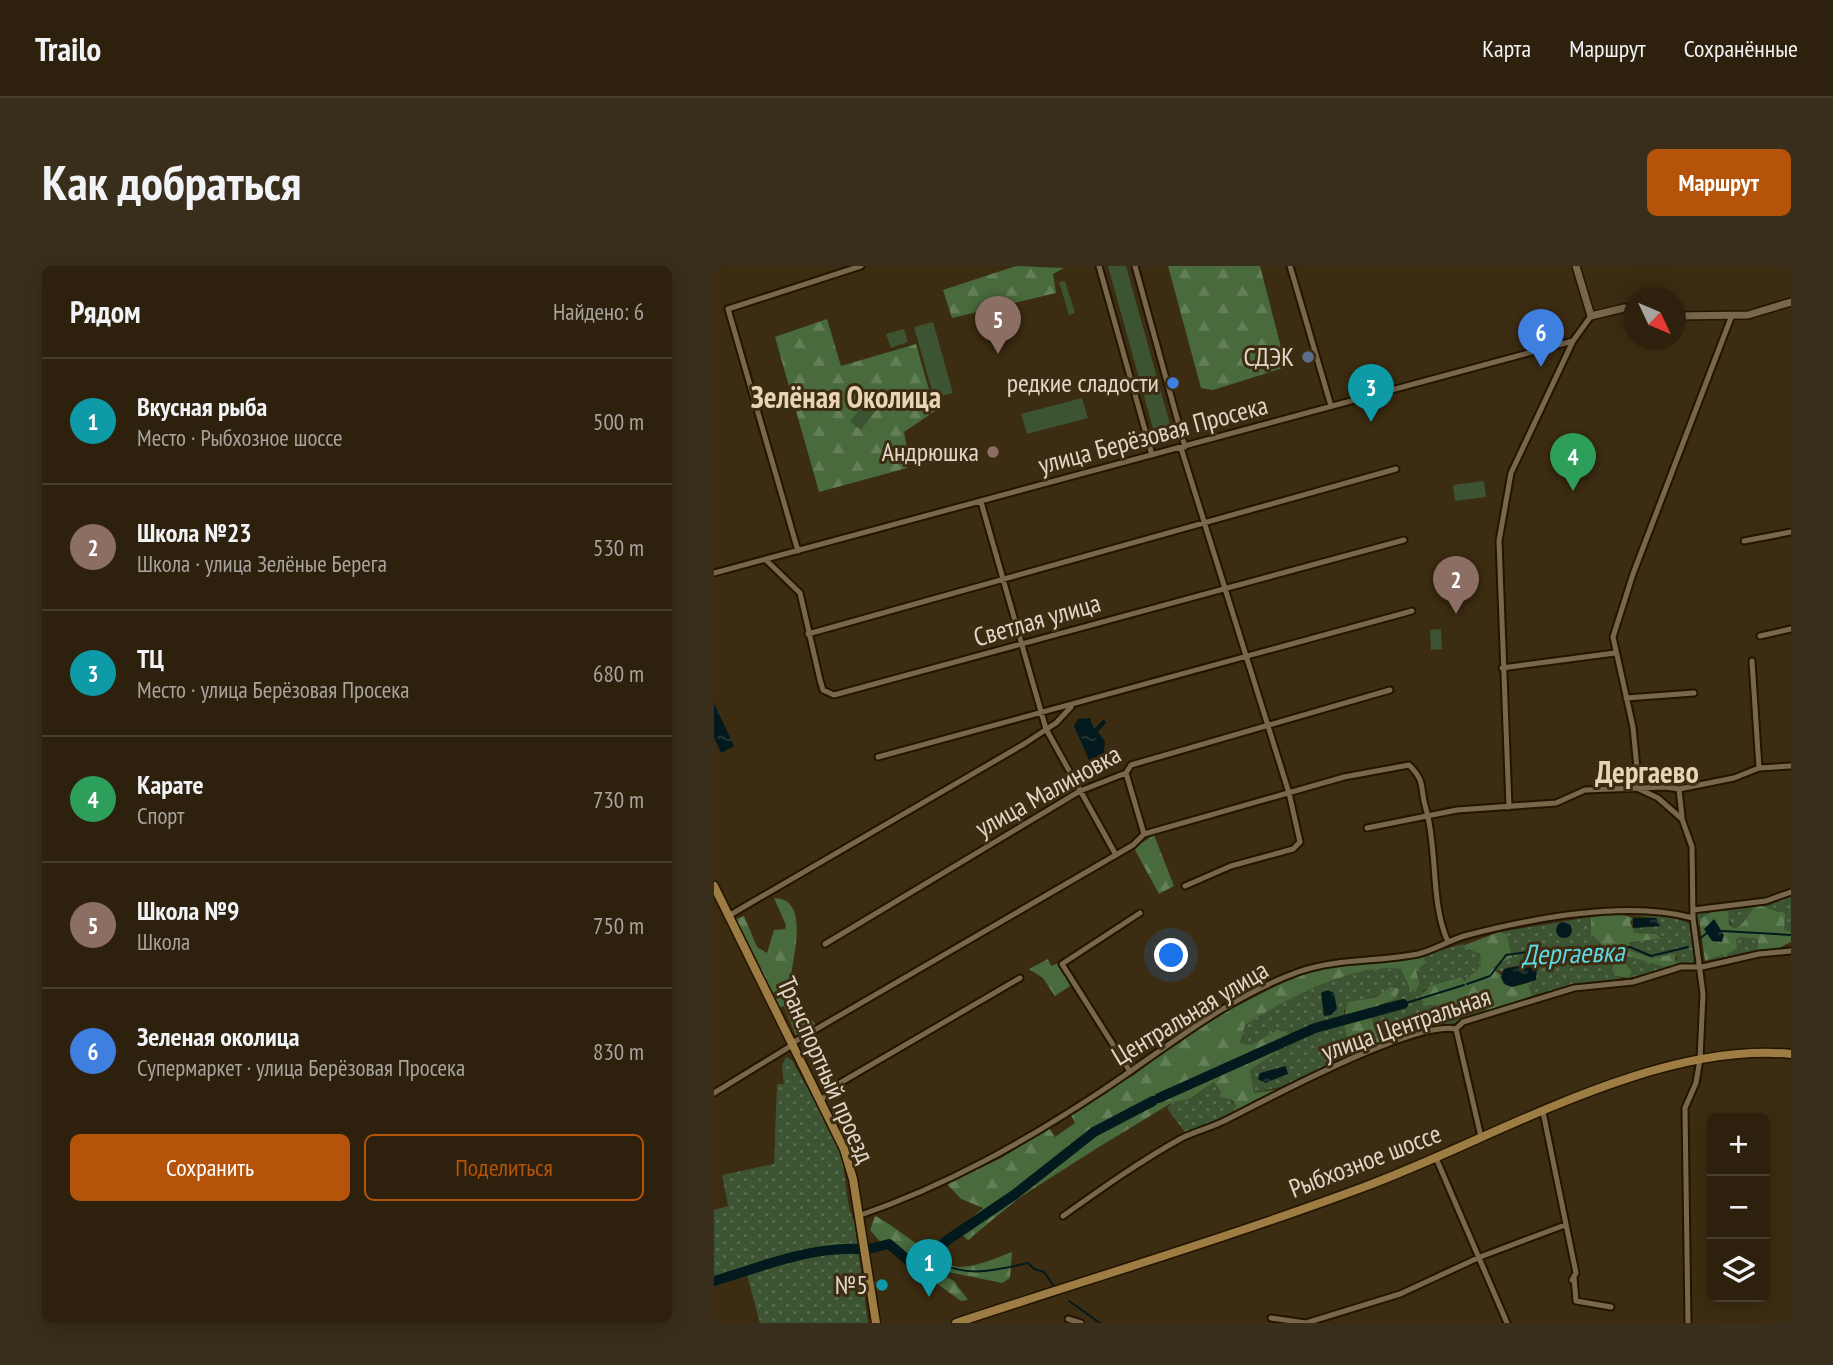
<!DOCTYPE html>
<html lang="ru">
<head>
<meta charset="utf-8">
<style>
  :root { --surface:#2d210d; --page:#392e1b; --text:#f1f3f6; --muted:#a7a39d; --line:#483e2e; --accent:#b45309 }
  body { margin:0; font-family:"PT Sans Narrow",sans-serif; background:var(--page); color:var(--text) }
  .controls { position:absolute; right:21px; bottom:21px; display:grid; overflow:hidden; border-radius:10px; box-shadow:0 4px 18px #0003 }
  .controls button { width:63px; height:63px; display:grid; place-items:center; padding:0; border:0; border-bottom:2px solid var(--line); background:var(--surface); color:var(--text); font:35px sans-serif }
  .compass { position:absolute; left:909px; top:21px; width:63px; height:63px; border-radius:50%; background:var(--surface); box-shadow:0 4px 18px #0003; rotate:134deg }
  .you { position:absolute; left:458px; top:690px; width:24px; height:24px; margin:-18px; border:5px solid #fff; border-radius:50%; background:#1a73e8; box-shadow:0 0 0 10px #1a73e833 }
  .badge { display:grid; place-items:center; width:46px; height:46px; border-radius:50%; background:var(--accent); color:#fff; font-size:23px; font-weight:700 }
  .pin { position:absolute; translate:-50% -58px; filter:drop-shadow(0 2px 4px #0008) }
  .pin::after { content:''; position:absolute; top:37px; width:24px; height:21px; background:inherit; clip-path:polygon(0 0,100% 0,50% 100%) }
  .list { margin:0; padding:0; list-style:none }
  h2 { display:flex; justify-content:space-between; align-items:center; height:91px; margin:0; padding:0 28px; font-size:30px }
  h2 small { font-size:23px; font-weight:400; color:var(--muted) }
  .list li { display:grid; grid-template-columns:46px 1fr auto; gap:21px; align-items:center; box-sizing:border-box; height:126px; padding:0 28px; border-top:2px solid var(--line) }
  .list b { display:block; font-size:26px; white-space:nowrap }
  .list p { margin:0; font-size:23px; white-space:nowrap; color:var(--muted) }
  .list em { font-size:23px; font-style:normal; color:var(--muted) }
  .actions { display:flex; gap:14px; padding:21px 28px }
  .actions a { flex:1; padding:16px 0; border:2px solid var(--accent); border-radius:10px; text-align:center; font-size:24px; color:var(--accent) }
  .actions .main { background:var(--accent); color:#fff }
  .icon { flex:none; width:38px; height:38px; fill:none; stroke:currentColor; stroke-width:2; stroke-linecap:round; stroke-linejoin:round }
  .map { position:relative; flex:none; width:1077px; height:1057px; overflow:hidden; border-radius:10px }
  header { display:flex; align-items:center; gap:42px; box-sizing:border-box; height:98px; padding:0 35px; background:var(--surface); border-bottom:2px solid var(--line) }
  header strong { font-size:33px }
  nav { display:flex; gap:38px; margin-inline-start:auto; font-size:24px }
  .intro { display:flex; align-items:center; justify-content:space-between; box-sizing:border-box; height:168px; padding:0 42px }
  h1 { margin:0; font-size:49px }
  .button { padding:18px 32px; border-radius:10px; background:var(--accent); color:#fff; font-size:24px; font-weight:700 }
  main { display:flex; gap:42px; padding:0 42px }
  aside { flex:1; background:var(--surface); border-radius:10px; box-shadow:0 4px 18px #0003 }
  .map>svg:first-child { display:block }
  .grass { fill:url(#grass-dots); fill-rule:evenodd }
  .forest { fill:url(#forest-firs) }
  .park { fill:#3d5433 }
  .water { fill:url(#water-ripples) }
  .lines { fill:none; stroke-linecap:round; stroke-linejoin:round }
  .stream { stroke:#021a1d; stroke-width:2 }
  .river { stroke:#021a1d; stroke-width:10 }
  .minor-casing { stroke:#231400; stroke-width:9 }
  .tertiary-casing { stroke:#231400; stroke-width:10 }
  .secondary-casing { stroke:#231400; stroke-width:11 }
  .minor { stroke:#79674b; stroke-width:5 }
  .tertiary { stroke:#79674b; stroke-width:7 }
  .secondary { stroke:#9e7d45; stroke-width:8 }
  .service-dot { fill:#5c6f8a; stroke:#3c2c11; stroke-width:2.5 }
  .shop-dot { fill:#3f7fe0; stroke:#3c2c11; stroke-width:2.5 }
  .education-dot { fill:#8d6e63; stroke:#3c2c11; stroke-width:2.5 }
  .culture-dot { fill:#0f9aa8; stroke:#3c2c11; stroke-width:2.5 }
  .labels { text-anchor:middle; stroke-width:6; stroke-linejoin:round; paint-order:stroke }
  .poi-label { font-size:26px; fill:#e0d6c7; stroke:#3c2c11; text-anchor:end }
  .street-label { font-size:26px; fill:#e0d6c7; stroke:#3c2c11 }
  .water-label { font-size:28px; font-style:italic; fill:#5ed8e5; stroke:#3c2c11 }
  .quarter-label { font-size:30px; font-weight:bold; fill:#e9d4b5; stroke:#3c2c11 }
</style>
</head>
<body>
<header>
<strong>Trailo</strong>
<nav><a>Карта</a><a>Маршрут</a><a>Сохранённые</a></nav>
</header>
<div class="intro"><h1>Как добраться</h1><a class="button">Маршрут</a></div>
<main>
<aside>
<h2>Рядом<small>Найдено: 6</small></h2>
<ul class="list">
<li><span class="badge" style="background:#0f9aa8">1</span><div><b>Вкусная рыба</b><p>Место · Рыбхозное шоссе</p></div><em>500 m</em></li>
<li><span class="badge" style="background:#8d6e63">2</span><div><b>Школа №23</b><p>Школа · улица Зелёные Берега</p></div><em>530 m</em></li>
<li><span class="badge" style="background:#0f9aa8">3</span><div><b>ТЦ</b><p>Место · улица Берёзовая Просека</p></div><em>680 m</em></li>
<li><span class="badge" style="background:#2e9e5b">4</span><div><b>Карате</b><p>Спорт</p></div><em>730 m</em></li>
<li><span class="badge" style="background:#8d6e63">5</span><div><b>Школа №9</b><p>Школа</p></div><em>750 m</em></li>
<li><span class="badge" style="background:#3f7fe0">6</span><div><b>Зеленая околица</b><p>Супермаркет · улица Берёзовая Просека</p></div><em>830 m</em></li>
</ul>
<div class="actions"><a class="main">Сохранить</a><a>Поделиться</a></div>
</aside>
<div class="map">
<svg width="1077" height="1057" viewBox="0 0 1077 1057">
  <defs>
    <pattern id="grass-dots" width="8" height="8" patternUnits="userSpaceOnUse" patternTransform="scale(1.75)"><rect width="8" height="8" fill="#3d5433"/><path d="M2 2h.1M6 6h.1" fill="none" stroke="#596c4f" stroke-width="1.8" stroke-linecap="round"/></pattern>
    <pattern id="forest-firs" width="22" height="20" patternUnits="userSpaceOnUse" patternTransform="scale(1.75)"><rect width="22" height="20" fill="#496a3c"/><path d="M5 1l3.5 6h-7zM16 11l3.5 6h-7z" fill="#637f57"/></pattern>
    <pattern id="water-ripples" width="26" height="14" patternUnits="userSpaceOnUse" patternTransform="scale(1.75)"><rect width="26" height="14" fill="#021a1d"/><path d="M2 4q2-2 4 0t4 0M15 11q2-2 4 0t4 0" fill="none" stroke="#273b3c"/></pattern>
  </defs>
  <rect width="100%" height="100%" fill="#3c2c11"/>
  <path class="grass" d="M 1077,628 L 1077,666 L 1070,663 L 1069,649 L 1044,639 L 1032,656 L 1020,662 L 1014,654 L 985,653 L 984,661 L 983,647 L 989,644 Z
    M 916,649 L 952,649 L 977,658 L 983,695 L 915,712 L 918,706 L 910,694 L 913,690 L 950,701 L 962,699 L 963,690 L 939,692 L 917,685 L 914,678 L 947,671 L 943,668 L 921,667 L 919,662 L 946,660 L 942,652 Z
    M 877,651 L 878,661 L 887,683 L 896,690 L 901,710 L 907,712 L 906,715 L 819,733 L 814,717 L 822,713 L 804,700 L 794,701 L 787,706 L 778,701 L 798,690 L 793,668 L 785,666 Z
    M 1026,671 L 1044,673 L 1043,687 L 991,695 L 1009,686 Z
    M 752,677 L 748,679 L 766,688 L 767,700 L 749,715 L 746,711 L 709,724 L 711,739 L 762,740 L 771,745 C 743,757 703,772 672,774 L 664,770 L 657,751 L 662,741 L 673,738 L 672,726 C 654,735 649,729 630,744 L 632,777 L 647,786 L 566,821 L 540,827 L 536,804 L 573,779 L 563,764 L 537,779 L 526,777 L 531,759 C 571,734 639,697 688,703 L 688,706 L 702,705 L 711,697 L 710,689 Z
    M 72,791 L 78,794 C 93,824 115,855 126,887 C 133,909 131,937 140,955 L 154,1057 L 46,1057 L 33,1009 L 49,1004 L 47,994 L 0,1009 L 0,944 L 14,940 L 8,909 L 60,898 L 63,818 L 70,818 L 68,799 ZM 119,976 L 137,988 L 116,987 L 68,997 L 67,990 Z
    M 500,816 C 506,829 518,832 524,845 L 472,868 L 453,842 L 459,836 L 477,833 Z"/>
  <path class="forest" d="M 302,0 L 350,2 L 339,8 L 342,27 L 238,52 L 229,24 Z
    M 454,0 L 546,0 L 572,101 L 499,124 L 487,122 Z
    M 113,53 L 127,100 L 202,78 L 221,145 L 190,166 L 196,198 L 193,202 L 105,226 L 61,71 Z
    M 440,569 L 460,620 L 445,628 L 420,582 Z
    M 60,632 C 100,632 75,702 76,721 C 76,731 83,744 88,752 L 97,753 L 102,759 L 96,765 L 82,770 L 70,740 L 66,741 L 22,653 L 30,650 L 43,681 L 53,687 L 60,664 L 71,663 L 72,659 Z
    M 1044,639 L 1071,648 L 1070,663 L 1077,666 L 1077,676 L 1059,685 L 1043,687 L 1044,673 L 1026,671 L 1022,674 L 1023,682 C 1016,689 1001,689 991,695 L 985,653 L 1005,643 L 1014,646 L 1015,658 L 1020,662 C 1034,658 1032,646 1044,639 Z
    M 906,648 L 919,652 L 916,656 L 921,667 L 943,668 L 947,672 L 915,677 L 917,685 L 939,692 L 961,688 L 962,699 L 950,701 L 913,690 L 910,695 L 918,706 L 915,712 L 901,710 L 896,690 L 877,667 L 877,651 Z
    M 785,666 L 793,668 L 798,691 L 779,701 L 798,721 L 814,717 L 819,733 L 771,745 L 762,740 L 711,739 L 706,730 L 716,720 L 747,711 L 750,715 L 767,700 L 766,688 L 748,680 Z
    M 710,689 L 711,697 L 702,705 L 705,717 L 702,726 L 696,723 L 687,703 C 639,697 571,734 531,759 L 526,777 L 537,779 L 563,764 L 576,768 L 573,779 L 536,804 L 540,827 L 566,823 L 524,845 L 519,835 L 510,831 L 500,816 L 476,833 L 459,836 L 380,884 L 305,932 L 254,974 L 242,964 L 269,942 L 247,933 L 233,918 L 287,892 L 335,862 L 341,871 L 361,857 L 356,847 L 420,809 L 468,772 L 500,752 L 587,707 L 619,699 Z
    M 334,693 L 337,700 L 345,697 L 359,718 L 341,730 L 329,712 L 315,703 Z
    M 677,721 L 685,723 L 682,732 L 662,741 L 657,751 L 664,770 L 672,774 L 681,773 L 647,786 L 638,784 C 630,774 628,748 634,736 L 662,731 Z
    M 161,950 C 181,959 228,1001 245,1001 C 263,1001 282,992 298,986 L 296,1012 L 288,1017 L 219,1003 L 240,1015 L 254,1034 L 247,1035 L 169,979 L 156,964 Z
    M 119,976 L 141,979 L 141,987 L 116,987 L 68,997 L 67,990 Z
    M 47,994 L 50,1004 L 0,1020 L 0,1009 Z"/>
  <path class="park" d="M 394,0 L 412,0 L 460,173 L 443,177 Z
    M 351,15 L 361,47 L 355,49 L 345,16 Z
    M 219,56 L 239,127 L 220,132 L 200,61 Z
    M 190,63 L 194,76 L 186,79 L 184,76 L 185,79 L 177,82 L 172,68 Z
    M 155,131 L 166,139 L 147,164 L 136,156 Z
    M 368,132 L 374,152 L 313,168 L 307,148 Z
    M 770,215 L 772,231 L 741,235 L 739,219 Z
    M 727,363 L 728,383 L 717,384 L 716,364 Z"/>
  <path class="water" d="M 0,437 L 20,480 L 7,487 L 0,471 Z
    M 376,452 L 380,463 L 390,453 L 392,457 L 384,466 L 391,476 L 390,485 L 395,490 L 402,487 L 406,493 L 400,496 L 400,502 L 382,510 L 360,460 L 364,453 Z
    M 919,652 L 942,652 L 946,660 L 919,662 Z
    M 1000,653 L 1010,669 L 1008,676 L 998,675 L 990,663 Z
    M842 664a8 8 0 1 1 16 0a8 8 0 1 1-16 0Z
    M 815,698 L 823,702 L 822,714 L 798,721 L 790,718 L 787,711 L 790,703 Z
    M 613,724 L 620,727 L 623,743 L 617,749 L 610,750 L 607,727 Z
    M 572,800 L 574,808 L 551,817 L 544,813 L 546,807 Z"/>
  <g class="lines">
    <path class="stream" d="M 1008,665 L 1077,669
      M 984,674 L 993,667
      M 753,718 L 776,710 L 792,689 L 821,685 L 916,681 L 937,690 L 974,681
      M 689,738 L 750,719
      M 214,992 C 250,1012 275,1006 314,997 L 320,1003 L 330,1006 L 339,1019
      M 355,1035 L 386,1057"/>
    <path class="river" d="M 445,832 L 601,762 L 689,738
      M 155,983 L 175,978 L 195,995 L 211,997 L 232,975 L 300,929 L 380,866 L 439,835
      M 0,1015 C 47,1001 94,981 144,983"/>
    <defs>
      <path id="minor" d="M 385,0 L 438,189
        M 421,0 L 471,181
        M 576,0 L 617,140
        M 467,182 L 575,527 L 586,576 L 579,583 L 517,600 L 471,620
        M 267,236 L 332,463 L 402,589
        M 1030,275 L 1077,266
        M 84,285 L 14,43 L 147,0
        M 52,294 L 86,327 L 106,414 L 109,424 L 120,429 L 690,274
        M 0,307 L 859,75 L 877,50
        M 94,368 L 682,203
        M 1046,370 L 1077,363
        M 1038,395 L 1045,502
        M 788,402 L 901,387
        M 912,432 L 980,427
        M 164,491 L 698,345
        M 412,507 L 430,568
        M 925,523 L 944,532 L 968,553 L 978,581 L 979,652 L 989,728 L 986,793 L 982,817 L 971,842 L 974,1057
        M 925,523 L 919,461 L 899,371 L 919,308 L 1018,49
        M 965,523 L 968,551
        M 795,541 L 785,275 L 797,207 L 859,75
        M 653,562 L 743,544 L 842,537 L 871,524 L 951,521 L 965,523 L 1020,512 L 1045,502 L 1077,500
        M 979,644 L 1052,635 L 1077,626
        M 16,649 L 310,478 L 342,457 L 357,441
        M 111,678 L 366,525 L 412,507 L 417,499 L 676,424
        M 742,763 L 767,871
        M 80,776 L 419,579 L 430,568 L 630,511 L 695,499 C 713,517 705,521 712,543 C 724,584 716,636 734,676
        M 415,804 L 348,698 L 426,647
        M 0,827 L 80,778
        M 106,835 L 126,817 L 306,712
        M 829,846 L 862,1007 L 858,1014
        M 722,892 L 793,1057
        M 144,950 C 232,920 312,875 389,824 C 451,783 512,732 584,706 C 623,692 665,696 704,688 C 721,684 737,673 754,669 C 820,652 912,634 979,652
        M 349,950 C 387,923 425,896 466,873 C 479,866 496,862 510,855 C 554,833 700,754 742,763 L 749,756 L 860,722 L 919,716 L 967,701 L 988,701 L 1045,688 L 1077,685
        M 860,1011 L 862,1035 L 897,1041
        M 557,1052 L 592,1057 L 686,1028 L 766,991 L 851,959
        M 354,1053 L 367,1057"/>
      <path id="tertiary" d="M 862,0 L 877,50 L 910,42 L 919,44
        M 961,50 L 1034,49 L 1077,36"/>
      <path id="secondary" d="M 0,620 L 130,883 L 139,913 L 162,1057
        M 242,1057 C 378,1012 516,971 650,921 C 778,874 938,775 1077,788"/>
    </defs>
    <use href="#minor" class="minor-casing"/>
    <use href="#tertiary" class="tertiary-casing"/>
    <use href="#secondary" class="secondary-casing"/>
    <use href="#minor" class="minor"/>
    <use href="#tertiary" class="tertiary"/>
    <use href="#secondary" class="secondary"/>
  </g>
  <circle class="service-dot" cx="594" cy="91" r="7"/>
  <circle class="shop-dot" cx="459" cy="117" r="7"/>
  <circle class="education-dot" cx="279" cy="186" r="7"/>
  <circle class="culture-dot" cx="168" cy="1019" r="7"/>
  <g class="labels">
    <g class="poi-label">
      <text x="580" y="100">СДЭК</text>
      <text x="445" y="126">редкие сладости</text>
      <text x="265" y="195">Андрюшка</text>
      <text x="154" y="1028">№5</text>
    </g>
    <g class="street-label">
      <text transform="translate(439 169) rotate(-15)" y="9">улица Берёзовая Просека</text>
      <text transform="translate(323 354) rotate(-16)" y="9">Светлая улица</text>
      <text transform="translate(334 525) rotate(-29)" y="9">улица Малиновка</text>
      <text transform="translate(476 747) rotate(-31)" y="9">Центральная улица</text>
      <text transform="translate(692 758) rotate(-19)" y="9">улица Центральная</text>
      <text transform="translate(112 804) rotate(66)" y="9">Транспортный проезд</text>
      <text transform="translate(651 895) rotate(-21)" y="9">Рыбхозное шоссе</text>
    </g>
    <g class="water-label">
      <text transform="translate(859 687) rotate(-2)" y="10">Дергаевка</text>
    </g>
    <g class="quarter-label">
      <text x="132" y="142">Зелёная Околица</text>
      <text x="933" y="517">Дергаево</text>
    </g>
  </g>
</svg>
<div class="controls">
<button>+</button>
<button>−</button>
<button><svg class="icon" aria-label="layers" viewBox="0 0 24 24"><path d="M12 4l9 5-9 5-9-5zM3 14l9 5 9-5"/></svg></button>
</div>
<svg class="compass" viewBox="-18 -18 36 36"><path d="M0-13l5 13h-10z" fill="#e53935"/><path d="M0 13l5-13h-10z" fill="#a7a39d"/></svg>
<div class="you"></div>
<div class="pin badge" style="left:215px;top:1031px;background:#0f9aa8">1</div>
<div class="pin badge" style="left:742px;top:348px;background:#8d6e63">2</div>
<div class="pin badge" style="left:657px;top:156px;background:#0f9aa8">3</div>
<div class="pin badge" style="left:859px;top:225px;background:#2e9e5b">4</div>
<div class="pin badge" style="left:284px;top:88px;background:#8d6e63">5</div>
<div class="pin badge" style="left:827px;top:101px;background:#3f7fe0">6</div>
</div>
</main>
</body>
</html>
